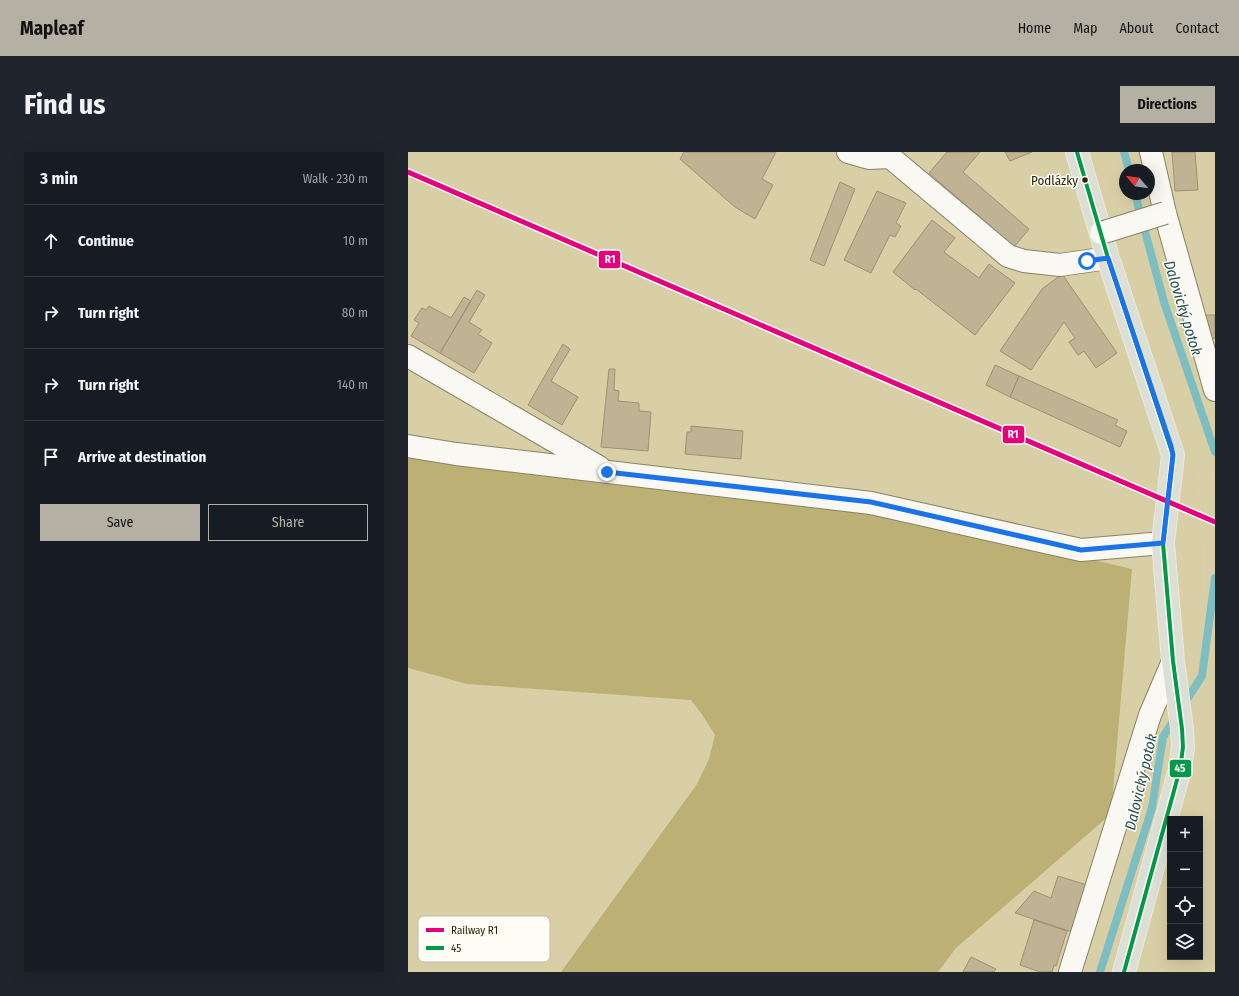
<!DOCTYPE html>
<html lang="en">
<head>
<meta charset="utf-8">
<style>
  :root { --surface:#171b24; --page:#20242c; --text:#f1f3f6; --muted:#9ea1a6; --line:#363941; --accent:#b4b1a4 }
  body { margin:0; font-family:"Fira Sans Condensed",sans-serif; background:var(--page); color:var(--text) }
  .controls { position:absolute; right:12px; bottom:12px; display:grid; overflow:hidden; border-radius:0px; box-shadow:0 4px 16px #0002 }
  .controls button { width:36px; height:36px; display:grid; place-items:center; padding:0; border:0; border-bottom:1px solid var(--line); background:var(--surface); color:var(--text); font:20px sans-serif }
  .compass { position:absolute; left:711px; top:12px; width:36px; height:36px; border-radius:50%; background:var(--surface); box-shadow:0 4px 16px #0002; rotate:299deg }
  .stop { position:absolute; width:12px; height:12px; margin:-9px; border:3px solid #1a73e8; border-radius:50%; background:#fff }
  .stop.end { background:#1a73e8; border-color:#fff; box-shadow:0 1px 4px #0008 }
  .list { margin:0; padding:0; list-style:none }
  h2 { display:flex; justify-content:space-between; align-items:center; height:52px; margin:0; padding:0 16px; font-size:17px }
  h2 small { font-size:13px; font-weight:400; color:var(--muted) }
  .list li { display:grid; grid-template-columns:26px 1fr auto; gap:12px; align-items:center; box-sizing:border-box; height:72px; padding:0 16px; border-top:1px solid var(--line) }
  .list b { display:block; font-size:15px; white-space:nowrap }
  .list em { font-size:13px; font-style:normal; color:var(--muted) }
  .actions { display:flex; gap:8px; padding:12px 16px }
  .actions a { flex:1; padding:9px 0; border:1px solid var(--accent); border-radius:0px; text-align:center; font-size:14px; color:var(--accent) }
  .actions .main { background:var(--accent); color:#111 }
  .icon { flex:none; width:22px; height:22px; fill:none; stroke:currentColor; stroke-width:2; stroke-linecap:round; stroke-linejoin:round }
  .map { position:relative; flex:none; width:807px; height:820px; overflow:hidden; border-radius:0px }
  header { display:flex; align-items:center; gap:24px; box-sizing:border-box; height:56px; padding:0 20px; background:var(--accent); color:#111 }
  header strong { font-size:19px }
  nav { display:flex; gap:22px; margin-inline-start:auto; font-size:14px }
  .intro { display:flex; align-items:center; justify-content:space-between; box-sizing:border-box; height:96px; padding:0 24px }
  h1 { margin:0; font-size:28px }
  .button { padding:10px 18px; border-radius:0px; background:var(--accent); color:#111; font-size:14px; font-weight:700 }
  main { display:flex; gap:24px; padding:0 24px }
  aside { flex:1; background:var(--surface); border-radius:0px; box-shadow:0 4px 16px #0002 }
  .map>svg:first-child { display:block }
  .forest { fill:#bdb074 }
  .lines { fill:none; stroke-linecap:round; stroke-linejoin:round }
  .stream { stroke:#7dbec3; stroke-width:8 }
  .building { fill:#bfb394; stroke:#9d9172 }
  .minor-casing { stroke:#898366; stroke-width:24 }
  .major-casing { stroke:#ede9d7; stroke-width:24 }
  .path { stroke:#d5d2c5; stroke-width:2.5; stroke-dasharray:1 3; stroke-linecap:butt }
  .minor { stroke:#f9f8f2; stroke-width:22 }
  .major { stroke:#dbdfd6; stroke-width:22 }
  .minor-bridge-casing { stroke:#898366; stroke-width:24; stroke-linecap:butt }
  .minor-bridge { stroke:#f9f8f2; stroke-width:22 }
  .bus-1-casing { stroke:#fdfcf5; stroke-width:7 }
  .bus-1 { stroke:#04994a; stroke-width:4 }
  .rail-1-casing { stroke:#fdfcf5; stroke-width:8 }
  .rail-1 { stroke:#e5007d; stroke-width:5 }
  .route { stroke:#1a73e8; stroke-width:5 }
  .bus-dot { fill:#2d2607; stroke:#fdfcf5; stroke-width:1.5 }
  .labels { text-anchor:middle; stroke-width:3; stroke-linejoin:round; paint-order:stroke }
  .bus-label { font-size:13px; fill:#2d2607; stroke:#fdfcf5; text-anchor:end }
  .water-label { font-size:15px; font-style:italic; fill:#224d58; stroke:#fdfcf5 }
  .key { fill:#fdfcf5; stroke:#bfbcae; stroke-width:1 }
  .key-label { font-size:11px; fill:#2d2607 }
  .line-badge { stroke:#fdfcf5; stroke-width:1.5 }
  .badge-label { font-size:11px; text-anchor:middle; font-weight:bold; fill:#fff }
</style>
</head>
<body>
<header>
<strong>Mapleaf</strong>
<nav><a>Home</a><a>Map</a><a>About</a><a>Contact</a></nav>
</header>
<div class="intro"><h1>Find us</h1><a class="button">Directions</a></div>
<main>
<aside>
<h2>3 min<small>Walk · 230 m</small></h2>
<ul class="list">
<li><svg class="icon" aria-label="ahead" viewBox="0 0 24 24"><path d="M12 20V5M6 11l6-6 6 6"/></svg><div><b>Continue</b></div><em>10 m</em></li>
<li><svg class="icon" aria-label="right" viewBox="0 0 24 24"><path d="M7 20v-9h11M14 6l5 5-5 5"/></svg><div><b>Turn right</b></div><em>80 m</em></li>
<li><svg class="icon" aria-label="right" viewBox="0 0 24 24"><path d="M7 20v-9h11M14 6l5 5-5 5"/></svg><div><b>Turn right</b></div><em>140 m</em></li>
<li><svg class="icon" aria-label="arrive" viewBox="0 0 24 24"><path d="M6 21V4h12l-3 4 3 4H6"/></svg><div><b>Arrive at destination</b></div></li>
</ul>
<div class="actions"><a class="main">Save</a><a>Share</a></div>
</aside>
<div class="map">
<svg width="807" height="820" viewBox="0 0 807 820">
  <rect width="100%" height="100%" fill="#d8cfa6"/>
  <path class="forest" d="M 0,297 L 473,358 L 724,417 L 703,662 L 548,796 L 530,820 L 153,820 L 289,632 L 301,607 L 307,583 L 293,561 L 283,548 L 59,532 L 0,516 Z"/>
  <g class="lines">
    <path class="stream" d="M 716,0 L 721,18
      M 727,42 L 756,150 L 807,300
      M 776,552 L 794,524 L 807,426
      M 692,820 L 744,656 L 755,585 L 768,565"/>
  </g>
  <path class="building" d="M 276,0 L 368,0 L 354,27 L 365,33 L 347,67 L 327,55 L 272,7 Z
    M 539,0 L 572,0 L 555,20 L 621,77 L 606,95 L 521,21 Z
    M 597,0 L 624,0 L 602,9 Z
    M 764,0 L 787,0 L 790,38 L 767,39 Z
    M 432,30 L 447,37 L 416,114 L 402,108 Z
    M 469,39 L 498,51 L 488,71 L 493,74 L 487,85 L 482,83 L 463,121 L 436,108 Z
    M 524,68 L 547,86 L 536,100 L 571,126 L 581,112 L 607,131 L 567,183 L 508,137 L 507,138 L 485,120 Z
    M 654,122 L 709,201 L 688,216 L 676,199 L 670,203 L 661,190 L 667,186 L 656,170 L 623,218 L 592,199 L 634,137 Z
    M 69,138 L 77,143 L 61,170 L 74,178 L 70,182 L 84,191 L 66,221 L 32,201 Z
    M 56,145 L 63,149 L 32,201 L 3,184 L 11,171 L 6,168 L 14,156 L 18,158 L 21,154 L 43,166 Z
    M 796,163 L 807,163 L 807,186 L 802,187 Z
    M 155,192 L 162,197 L 143,229 L 170,245 L 154,273 L 120,253 Z
    M 587,213 L 611,224 L 602,245 L 578,233 Z
    M 201,217 L 207,217 L 206,238 L 211,239 L 210,249 L 231,251 L 231,259 L 243,260 L 240,299 L 193,295 Z
    M 611,224 L 710,268 L 707,273 L 719,279 L 712,295 L 602,245 Z
    M 283,274 L 335,279 L 333,307 L 277,302 L 279,280 L 283,280 Z
    M 650,724 L 679,733 L 664,780 L 607,761 L 626,739 L 643,746 Z
    M 626,768 L 659,779 L 648,814 L 646,813 L 644,820 L 632,820 L 612,813 Z
    M 563,805 L 588,817 L 586,820 L 555,820 Z"/>
  <g class="lines">
    <defs>
      <path id="minor" d="M 440,0 L 461,6 L 482,5 L 600,104 L 616,109 L 652,113 L 700,106
        M 743,0 L 757,61 L 807,238
        M 0,204 L 191,315
        M 0,294 L 48,302 L 463,351 L 673,398 L 755,391
        M 662,820 L 742,563 L 765,509"/>
      <path id="major" d="M 669,0 L 700,106 L 765,303 L 755,391 L 765,509 L 774,577 L 775,595 L 772,617 L 716,820"/>
    </defs>
    <use href="#minor" class="minor-casing"/>
    <use href="#major" class="major-casing"/>
    <path class="path" d="M 790,317 L 807,327
      M 786,460 L 796,436 L 795,387 L 790,317"/>
    <use href="#minor" class="minor"/>
    <use href="#major" class="major"/>
    <defs>
      <path id="minor-bridge" d="M 693,81 L 757,61"/>
    </defs>
    <use href="#minor-bridge" class="minor-bridge-casing"/>
    <use href="#minor-bridge" class="minor-bridge"/>
    <defs>
      <path id="bus-1" d="M 669,0 L 700,106 L 765,303 L 755,391 L 765,509 L 774,577 L 775,595 L 772,617 L 716,820"/>
    </defs>
    <use href="#bus-1" class="bus-1-casing"/>
    <use href="#bus-1" class="bus-1"/>
    <defs>
      <path id="rail-1" d="M 0,20 L 807,370"/>
    </defs>
    <use href="#rail-1" class="rail-1-casing"/>
    <use href="#rail-1" class="rail-1"/>
  </g>
  <g class="lines">
    <path class="route" d="M 199,320 L 463,350 L 673,398 L 755,391 L 765,303 L 763,294 L 700,106 L 679,109"/>
  </g>
  <circle class="bus-dot" cx="677" cy="28" r="3.5"/>
  <g class="labels">
    <g class="bus-label">
      <text x="670" y="33">Podlázky</text>
    </g>
    <g class="water-label">
      <text transform="translate(775 156) rotate(73)" y="5">Dalovický potok</text>
      <text transform="translate(733 630) rotate(-77)" y="5">Dalovický potok</text>
    </g>
  </g>
  <rect x="10" y="764" width="132" height="46" rx="6" class="key"/>
  <rect x="18" y="776" width="18" height="4" fill="#e5007d"/>
  <rect x="18" y="794" width="18" height="4" fill="#04994a"/>
  <g class="key-label">
    <text x="43" y="782">Railway R1</text>
    <text x="43" y="800">45</text>
  </g>
  <g class="line-badge">
    <rect x="190" y="98" width="23" height="19" rx="4" fill="#e5007d"/>
    <rect x="594" y="273" width="23" height="19" rx="4" fill="#e5007d"/>
    <rect x="761" y="607" width="23" height="19" rx="4" fill="#04994a"/>
  </g>
  <g class="badge-label">
    <text x="202" y="111">R1</text>
    <text x="605" y="286">R1</text>
    <text x="772" y="620">45</text>
  </g>
</svg>
<div class="controls">
<button>+</button>
<button>−</button>
<button><svg class="icon" aria-label="locate" viewBox="0 0 24 24"><circle cx="12" cy="12" r="6"/><path d="M12 2v4M12 18v4M2 12h4M18 12h4"/></svg></button>
<button><svg class="icon" aria-label="layers" viewBox="0 0 24 24"><path d="M12 4l9 5-9 5-9-5zM3 14l9 5 9-5"/></svg></button>
</div>
<svg class="compass" viewBox="-18 -18 36 36"><path d="M0-13l5 13h-10z" fill="#e53935"/><path d="M0 13l5-13h-10z" fill="#9ea1a6"/></svg>
<div class="stop" style="left:679px;top:109px"></div>
<div class="stop end" style="left:199px;top:320px"></div>
</div>
</main>
</body>
</html>
